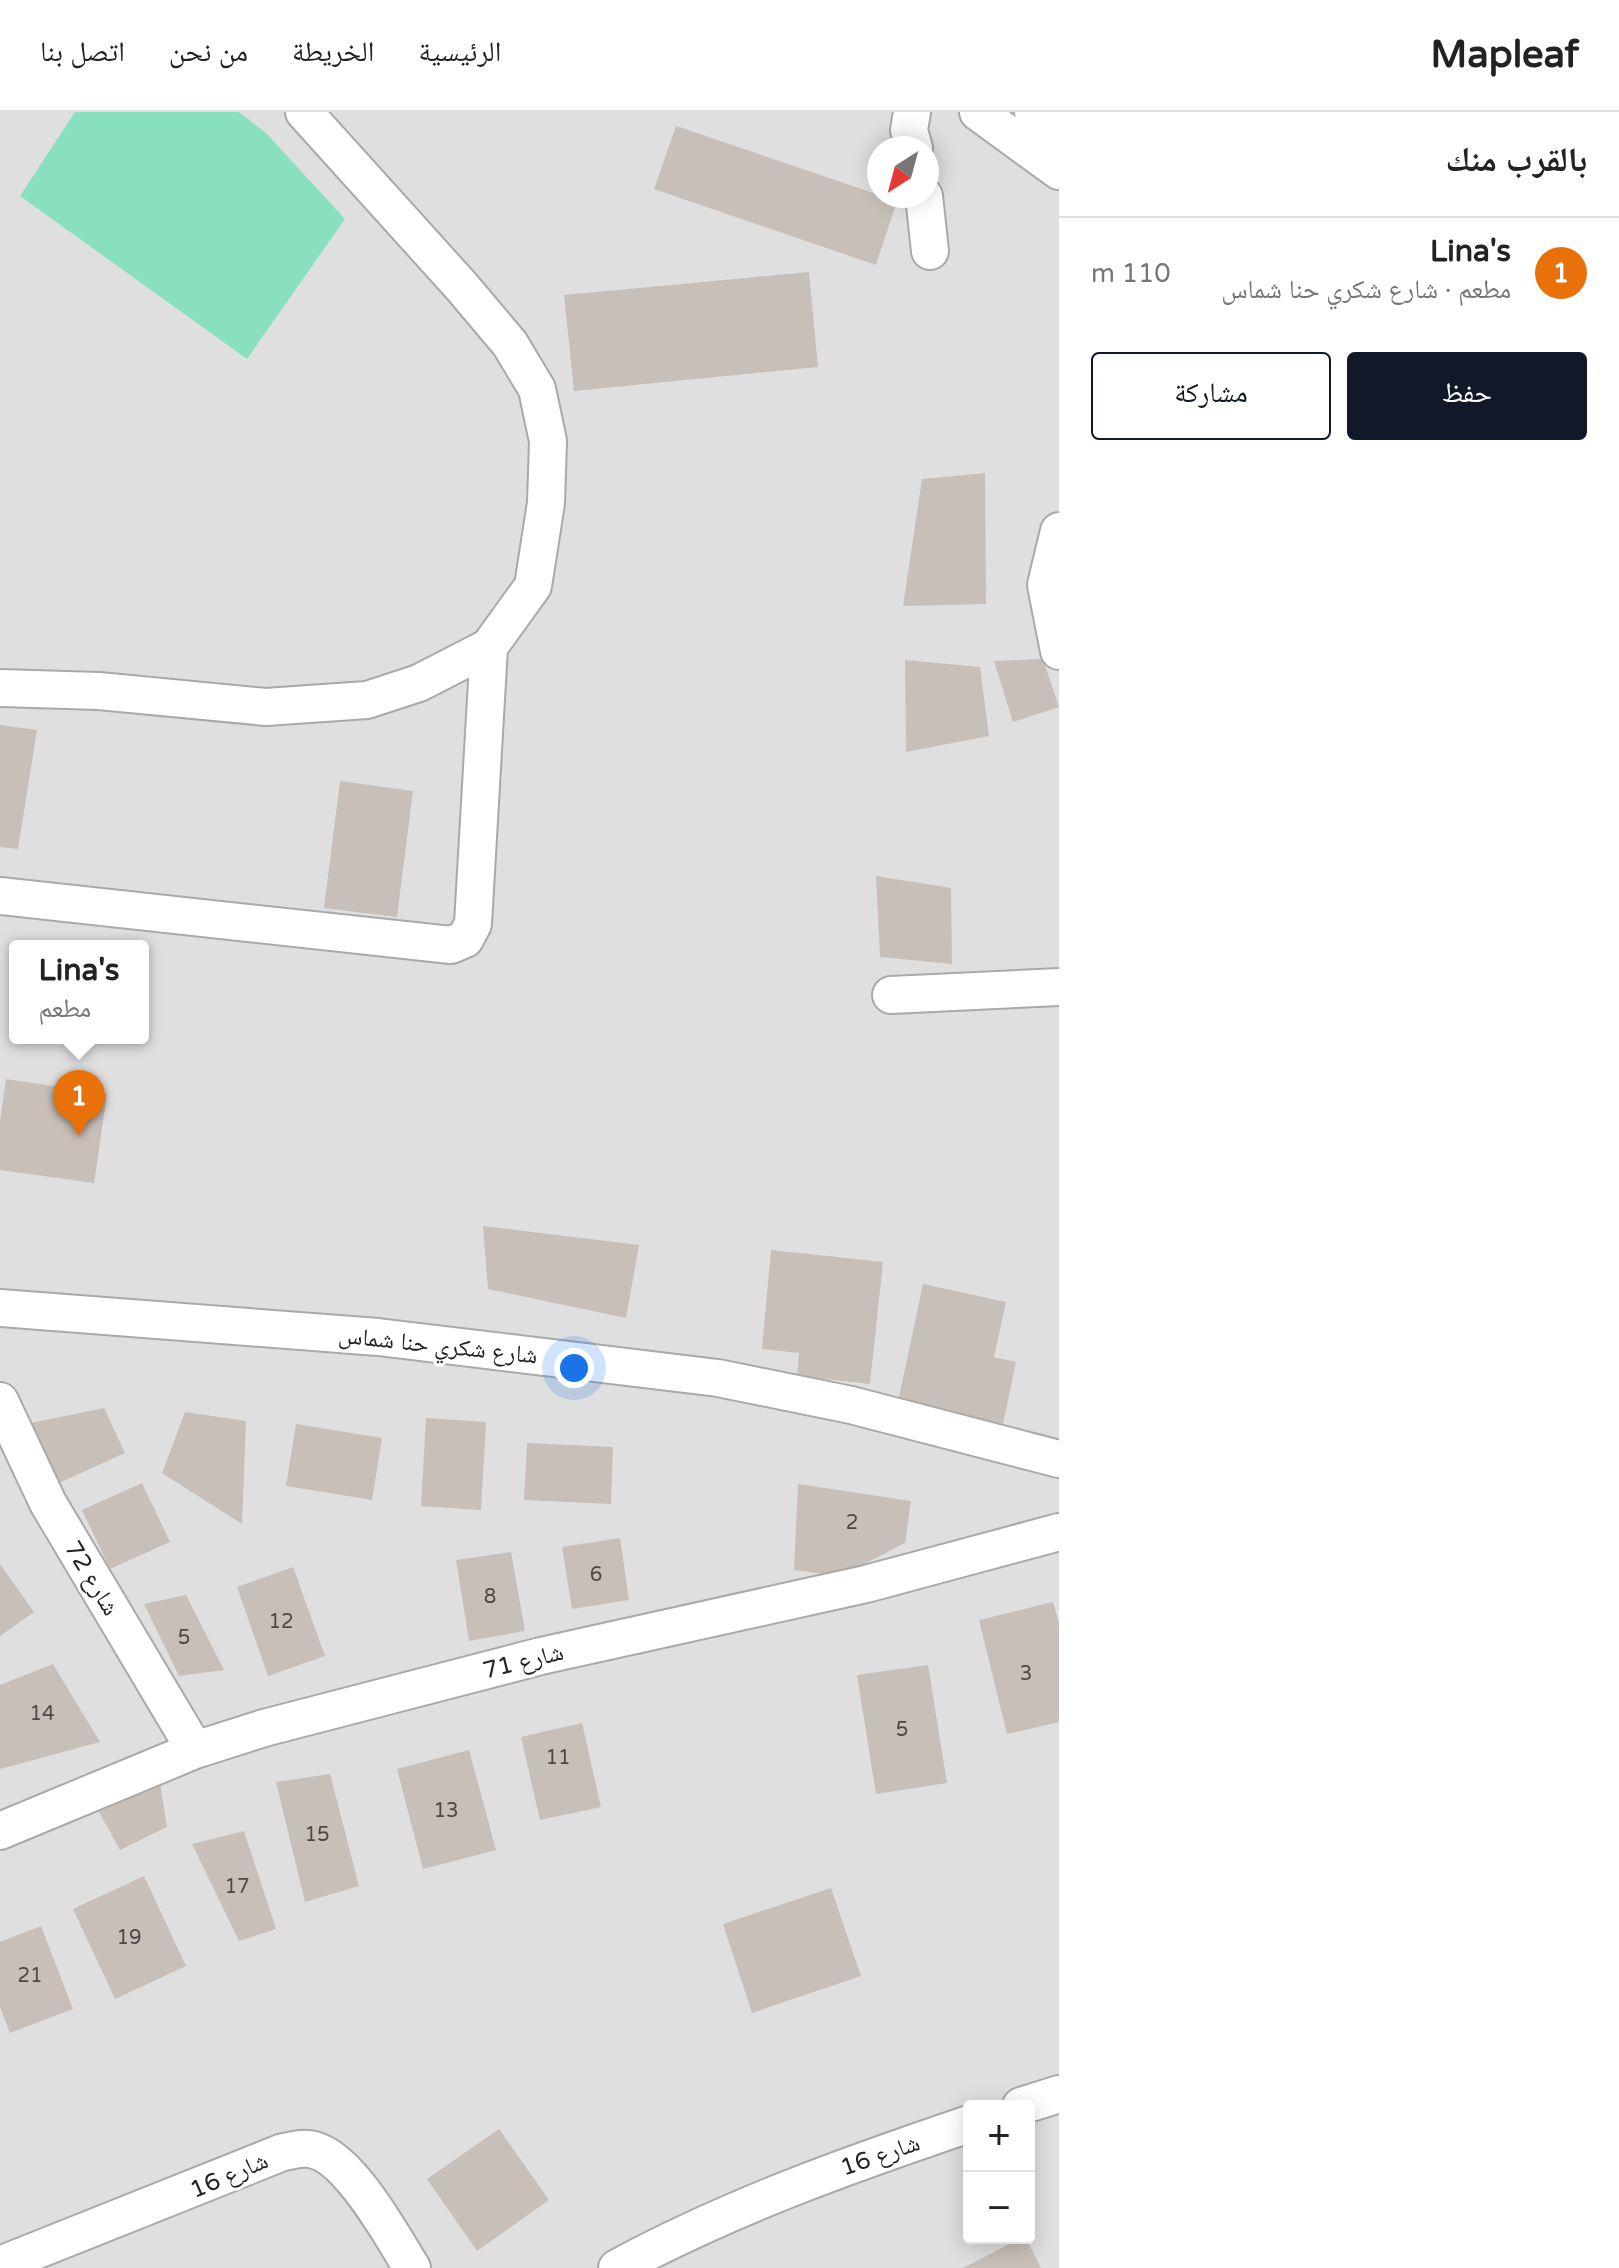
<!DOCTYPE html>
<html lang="ar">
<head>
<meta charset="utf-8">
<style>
  :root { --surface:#fff; --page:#f6f6f6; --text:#222; --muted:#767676; --line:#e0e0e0; --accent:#111827 }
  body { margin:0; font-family:"Varela Round","Noto Naskh Arabic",sans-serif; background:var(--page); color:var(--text); direction:rtl }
  .controls { position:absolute; right:24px; bottom:24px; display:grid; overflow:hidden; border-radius:8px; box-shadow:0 4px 20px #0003 }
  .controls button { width:72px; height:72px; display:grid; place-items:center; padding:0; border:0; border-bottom:2px solid var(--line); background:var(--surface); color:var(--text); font:40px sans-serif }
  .compass { position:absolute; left:867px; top:24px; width:72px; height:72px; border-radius:50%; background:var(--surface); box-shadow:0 4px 20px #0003; rotate:216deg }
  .you { position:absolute; left:574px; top:1256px; width:28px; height:28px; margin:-20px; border:6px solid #fff; border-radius:50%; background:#1a73e8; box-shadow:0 0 0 12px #1a73e833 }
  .badge { display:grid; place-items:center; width:52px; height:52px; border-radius:50%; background:var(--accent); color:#fff; font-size:26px; font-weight:700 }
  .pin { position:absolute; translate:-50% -66px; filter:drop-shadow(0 2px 4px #0008) }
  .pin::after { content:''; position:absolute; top:42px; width:28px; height:24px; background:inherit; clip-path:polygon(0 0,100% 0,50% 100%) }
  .popup { position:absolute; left:9px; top:828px; width:140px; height:104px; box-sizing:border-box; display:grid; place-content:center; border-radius:8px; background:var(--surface); filter:drop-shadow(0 2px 6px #0005); font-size:26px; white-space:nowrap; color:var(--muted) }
  .popup b { font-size:30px; color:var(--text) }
  .popup::after { content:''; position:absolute; left:50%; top:100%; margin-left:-16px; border:16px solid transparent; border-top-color:var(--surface) }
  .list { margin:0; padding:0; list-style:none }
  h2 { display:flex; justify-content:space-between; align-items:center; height:104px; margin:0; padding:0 32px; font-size:34px }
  h2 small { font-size:26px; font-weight:400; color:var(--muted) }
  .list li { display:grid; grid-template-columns:52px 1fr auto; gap:24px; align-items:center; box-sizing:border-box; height:112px; padding:0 32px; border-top:2px solid var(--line) }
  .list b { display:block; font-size:30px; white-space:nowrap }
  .list p { margin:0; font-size:26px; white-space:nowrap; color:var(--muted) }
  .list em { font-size:26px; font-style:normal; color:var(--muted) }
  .actions { display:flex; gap:16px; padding:24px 32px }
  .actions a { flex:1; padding:18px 0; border:2px solid var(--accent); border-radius:8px; text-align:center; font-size:28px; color:var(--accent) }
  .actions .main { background:var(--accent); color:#fff }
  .map { position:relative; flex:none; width:1059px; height:2156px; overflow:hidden; direction:ltr }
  header { display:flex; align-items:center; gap:48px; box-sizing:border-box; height:112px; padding:0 40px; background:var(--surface); border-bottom:2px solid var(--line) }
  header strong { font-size:38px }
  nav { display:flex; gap:44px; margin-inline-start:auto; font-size:28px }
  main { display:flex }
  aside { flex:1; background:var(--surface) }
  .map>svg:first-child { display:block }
  .residential { fill:#e0dfdf; fill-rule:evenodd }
  .pitch { fill:#88e0be }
  .building { fill:#c7bfb8 }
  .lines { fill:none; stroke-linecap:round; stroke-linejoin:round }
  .minor-casing { stroke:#a9a9a9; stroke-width:40 }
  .minor { stroke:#fff; stroke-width:36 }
  .labels { text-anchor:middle; stroke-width:6; stroke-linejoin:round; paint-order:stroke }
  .number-label { font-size:20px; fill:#4b4948 }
  .street-label { font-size:24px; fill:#222; stroke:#fff }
</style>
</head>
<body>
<header>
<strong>Mapleaf</strong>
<nav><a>الرئيسية</a><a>الخريطة</a><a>من نحن</a><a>اتصل بنا</a></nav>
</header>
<main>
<aside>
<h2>بالقرب منك<small></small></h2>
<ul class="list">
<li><span class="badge" style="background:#e8710a">1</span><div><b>Lina's</b><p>مطعم · شارع شكري حنا شماس</p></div><em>110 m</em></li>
</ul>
<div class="actions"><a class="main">حفظ</a><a>مشاركة</a></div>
</aside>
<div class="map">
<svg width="1059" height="2156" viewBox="0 0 1059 2156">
  <rect width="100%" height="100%" fill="#f2efe9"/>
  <path class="residential" d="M 0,0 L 1059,0 L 1059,2156 L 0,2156 ZM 879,36 L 927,36 L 927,84 L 879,84 ZM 15,834 L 143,834 L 143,926 L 15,926 ZM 969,1994 L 1029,1994 L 1029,2126 L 969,2126 Z"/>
  <path class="pitch" d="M 75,0 L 239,0 L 266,21 L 345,107 L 247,247 L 20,84 Z"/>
  <path class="building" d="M 676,14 L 897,89 L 876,153 L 654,77 Z
    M 809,160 L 818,255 L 574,279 L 564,183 Z
    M 985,361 L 986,492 L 903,494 L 922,367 Z
    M 1043,547 L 1059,595 L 1013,610 L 994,549 Z
    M 905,548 L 980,555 L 989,624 L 906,640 Z
    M 0,613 L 37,618 L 18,737 L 0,735 Z
    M 340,669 L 413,679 L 397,805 L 324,796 Z
    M 876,764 L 951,776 L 952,852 L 880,845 Z
    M 6,967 L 107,982 L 94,1071 L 0,1058 L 0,1009 Z
    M 483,1114 L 639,1133 L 626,1206 L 488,1177 Z
    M 771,1138 L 883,1150 L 870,1272 L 797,1264 L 799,1241 L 762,1237 Z
    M 923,1172 L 1006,1190 L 994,1245 L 1016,1250 L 1003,1312 L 898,1290 Z
    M 104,1296 L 125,1341 L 48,1376 L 21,1313 Z
    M 185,1300 L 246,1309 L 242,1412 L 162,1361 Z
    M 426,1306 L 486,1310 L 481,1398 L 421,1394 Z
    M 296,1312 L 382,1326 L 372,1388 L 286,1374 Z
    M 527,1331 L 613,1335 L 611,1392 L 524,1388 Z
    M 142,1371 L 170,1430 L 110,1457 L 82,1398 Z
    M 798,1372 L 911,1389 L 905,1431 L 841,1464 L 794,1458 Z
    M 620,1426 L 629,1488 L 572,1497 L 562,1435 Z
    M 511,1440 L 525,1519 L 469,1529 L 456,1448 Z
    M 0,1452 L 34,1500 L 0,1524 Z
    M 293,1455 L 325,1544 L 268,1564 L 237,1475 Z
    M 186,1483 L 224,1558 L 179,1564 L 144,1492 Z
    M 1053,1490 L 1059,1512 L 1059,1610 L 1007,1622 L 979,1508 Z
    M 53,1552 L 100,1630 L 0,1657 L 0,1573 Z
    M 928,1553 L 947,1671 L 876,1682 L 857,1563 Z
    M 582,1611 L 601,1695 L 540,1708 L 521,1625 Z
    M 469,1638 L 496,1738 L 423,1757 L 397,1657 Z
    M 330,1662 L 359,1774 L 305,1790 L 276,1670 Z
    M 160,1670 L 167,1715 L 120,1738 L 99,1700 Z
    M 244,1719 L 276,1817 L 239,1829 L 192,1732 Z
    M 144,1764 L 186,1854 L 115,1887 L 73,1797 Z
    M 831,1776 L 861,1864 L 752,1901 L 723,1812 Z
    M 41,1814 L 73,1897 L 10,1921 L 0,1895 L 0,1830 Z
    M 499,2017 L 549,2088 L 477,2139 L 427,2067 Z
    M 1021,2126 L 1026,2126 L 1041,2156 L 963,2156 Z"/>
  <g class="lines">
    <defs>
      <path id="minor" d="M 912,0 L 909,18 L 914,36
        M 978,0 L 1059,59
        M 1033,0 L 1059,19
        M 924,84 L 930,139
        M 1059,419 L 1046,473 L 1059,539
        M 0,576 L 99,579 L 266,595 L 367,588 L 419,571 L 489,535 L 533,474 L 546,391 L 548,329 L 537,277 L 510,232 L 462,175 L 304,0
        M 0,784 L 451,833 L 465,827 L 473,812 L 489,535
        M 891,883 L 1059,875
        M 0,1196 L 378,1225 L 718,1266 L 851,1293 L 1059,1347
        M 0,1289 L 48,1391 L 195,1638
        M 0,1719 L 195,1638 L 264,1616 L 541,1544 L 866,1472 L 1059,1420
        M 1021,1994 L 1059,1982
        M 0,2153 L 283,2040 C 291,2039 300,2036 308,2037 C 347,2039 393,2126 412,2156
        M 617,2156 C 730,2095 848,2053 969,2012"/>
    </defs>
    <use href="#minor" class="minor-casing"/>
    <use href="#minor" class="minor"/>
  </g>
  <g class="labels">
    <g class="number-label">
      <text x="852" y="1417">2</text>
      <text x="596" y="1469">6</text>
      <text x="490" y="1491">8</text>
      <text x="281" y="1516">12</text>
      <text x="184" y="1532">5</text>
      <text x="1026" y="1568">3</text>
      <text x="42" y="1608">14</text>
      <text x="902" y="1624">5</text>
      <text x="558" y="1652">11</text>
      <text x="446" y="1705">13</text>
      <text x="317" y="1729">15</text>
      <text x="237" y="1781">17</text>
      <text x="129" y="1832">19</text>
      <text x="30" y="1870">21</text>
    </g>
    <g class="street-label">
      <text transform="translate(438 1233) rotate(6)" y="8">شارع شكري حنا شماس</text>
      <text transform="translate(92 1466) rotate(59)" y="8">شارع 72</text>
      <text transform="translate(523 1549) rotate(-14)" y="8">شارع 71</text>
      <text transform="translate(880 2043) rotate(-19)" y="8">شارع 16</text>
      <text transform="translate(229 2063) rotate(-23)" y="8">شارع 16</text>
    </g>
  </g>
</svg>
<div class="controls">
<button>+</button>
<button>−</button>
</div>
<svg class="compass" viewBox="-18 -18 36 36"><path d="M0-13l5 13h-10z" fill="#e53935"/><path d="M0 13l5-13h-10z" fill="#767676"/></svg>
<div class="you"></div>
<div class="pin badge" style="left:79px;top:1024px;background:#e8710a">1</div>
<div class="popup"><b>Lina's</b>مطعم</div>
</div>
</main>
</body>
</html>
